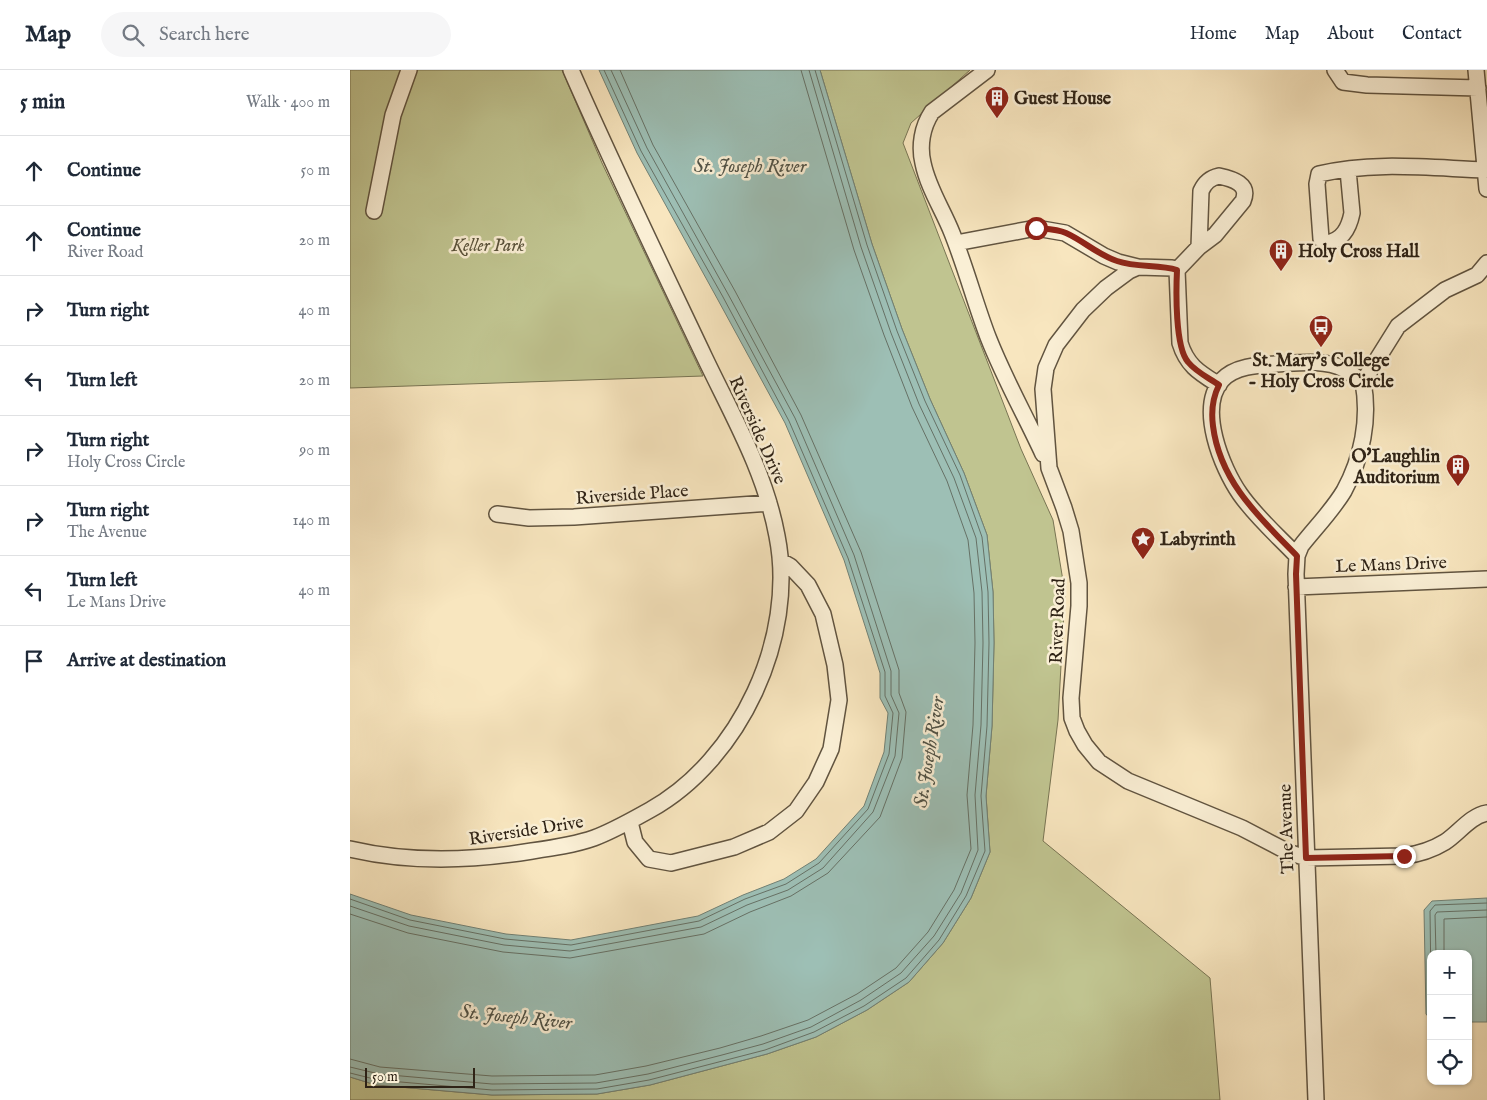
<!DOCTYPE html>
<html lang="en">
<head>
<meta charset="utf-8">
<style>
  :root { --surface:#fff; --page:#f6f6f7; --text:#1f2937; --muted:#747a83; --line:#e0e1e3 }
  body { margin:0; font-family:"IM FELL English",serif; background:var(--page); color:var(--text) }
  .controls { position:absolute; right:15px; bottom:15px; display:grid; overflow:hidden; border-radius:10px; box-shadow:0 1px 4px #0004 }
  .controls button { width:45px; height:45px; display:grid; place-items:center; padding:0; border:0; border-bottom:1px solid var(--line); background:var(--surface); color:var(--text); font:25px sans-serif }
  .scale { position:absolute; left:15px; bottom:12px; width:110px; box-sizing:border-box; padding-left:5px; border:2px solid #2f2316; border-top:0; font-size:14px; line-height:18px; white-space:nowrap; color:#2f2316; -webkit-text-stroke:4px #faefd5; paint-order:stroke }
  .stop { position:absolute; width:15px; height:15px; margin:-11px; border:4px solid #8f2418; border-radius:50%; background:#fff }
  .stop.end { background:#8f2418; border-color:#fff; box-shadow:0 1px 5px #0008 }
  .list { margin:0; padding:0; list-style:none }
  h2 { display:flex; justify-content:space-between; align-items:center; height:65px; margin:0; padding:0 20px; font-size:21px }
  h2 small { font-size:16px; font-weight:400; color:var(--muted) }
  .list li { display:grid; grid-template-columns:32px 1fr auto; gap:15px; align-items:center; box-sizing:border-box; height:70px; padding:0 20px; border-top:1px solid var(--line) }
  .list b { display:block; font-size:19px; white-space:nowrap }
  .list p { margin:0; font-size:16px; white-space:nowrap; color:var(--muted) }
  .list em { font-size:16px; font-style:normal; color:var(--muted) }
  .icon { flex:none; width:28px; height:28px; fill:none; stroke:currentColor; stroke-width:2; stroke-linecap:round; stroke-linejoin:round }
  .map { position:relative; flex:none; width:1137px; height:1030px; overflow:hidden }
  header { display:flex; align-items:center; gap:30px; box-sizing:border-box; height:70px; padding:0 25px; background:var(--surface); border-bottom:1px solid var(--line) }
  header strong { font-size:24px }
  nav { display:flex; gap:28px; margin-inline-start:auto; font-size:18px }
  .search { width:350px; height:45px; background:var(--page); display:flex; align-items:center; gap:12px; box-sizing:border-box; padding:0 18px; border-radius:28px; color:var(--muted); font-size:19px }
  main { display:flex }
  aside { flex:1; background:var(--surface) }
  .map>svg:first-child { display:block }
  .green { fill:#c0c490; stroke:#787453 }
  .water { fill:#9dbfb5; stroke:#718175 }
  .lines { fill:none; stroke-linecap:round; stroke-linejoin:round }
  .shore { stroke:#667166; stroke-width:1 }
  .minor-casing { stroke:#615440; stroke-width:18 }
  .minor { stroke:#faefd5; stroke-width:15 }
  .route { stroke:#8f2418; stroke-width:6 }
  .labels { text-anchor:middle; stroke-width:5; stroke-linejoin:round; paint-order:stroke }
  .poi-label { font-size:18px; font-weight:bold; fill:#2f2316; stroke:#faefd5; text-anchor:start }
  .park-label { font-size:18px; font-style:italic; fill:#5a533b; stroke:#faefd5 }
  .street-label { font-size:18px; fill:#2f2316; stroke:#faefd5 }
  .water-label { font-size:19px; font-style:italic; fill:#505246; stroke:#faefd5 }
</style>
</head>
<body>
<header>
<strong>Map</strong>
<div class="search"><svg class="icon" aria-label="search" viewBox="0 0 24 24"><circle cx="10" cy="10" r="6"/><path d="M15 15l6 6"/></svg>Search here</div>
<nav><a>Home</a><a>Map</a><a>About</a><a>Contact</a></nav>
</header>
<main>
<aside>
<h2>5 min<small>Walk · 400 m</small></h2>
<ul class="list">
<li><svg class="icon" aria-label="ahead" viewBox="0 0 24 24"><path d="M12 20V5M6 11l6-6 6 6"/></svg><div><b>Continue</b></div><em>50 m</em></li>
<li><svg class="icon" aria-label="ahead" viewBox="0 0 24 24"><path d="M12 20V5M6 11l6-6 6 6"/></svg><div><b>Continue</b><p>River Road</p></div><em>20 m</em></li>
<li><svg class="icon" aria-label="right" viewBox="0 0 24 24"><path d="M7 20v-9h11M14 6l5 5-5 5"/></svg><div><b>Turn right</b></div><em>40 m</em></li>
<li><svg class="icon" aria-label="left" viewBox="0 0 24 24"><path d="M17 20v-9H6M10 6l-5 5 5 5"/></svg><div><b>Turn left</b></div><em>20 m</em></li>
<li><svg class="icon" aria-label="right" viewBox="0 0 24 24"><path d="M7 20v-9h11M14 6l5 5-5 5"/></svg><div><b>Turn right</b><p>Holy Cross Circle</p></div><em>90 m</em></li>
<li><svg class="icon" aria-label="right" viewBox="0 0 24 24"><path d="M7 20v-9h11M14 6l5 5-5 5"/></svg><div><b>Turn right</b><p>The Avenue</p></div><em>140 m</em></li>
<li><svg class="icon" aria-label="left" viewBox="0 0 24 24"><path d="M17 20v-9H6M10 6l-5 5 5 5"/></svg><div><b>Turn left</b><p>Le Mans Drive</p></div><em>40 m</em></li>
<li><svg class="icon" aria-label="arrive" viewBox="0 0 24 24"><path d="M6 21V4h12l-3 4 3 4H6"/></svg><div><b>Arrive at destination</b></div></li>
</ul>
</aside>
<div class="map">
<svg width="1137" height="1030" viewBox="0 0 1137 1030">
  <rect width="100%" height="100%" fill="#f8e6bf"/>
  <filter id="stains"><feTurbulence type="fractalNoise" baseFrequency=".004" numOctaves="4"/><feColorMatrix values="0 0 0 0 .2 0 0 0 0 .09 0 0 0 0 .02 0 0 0 .5 -.17"/></filter>
  <radialGradient id="worn" r=".72"><stop offset=".6" stop-color="#630" stop-opacity="0"/><stop offset="1" stop-color="#630" stop-opacity=".3"/></radialGradient>
  <path class="green" d="M 0,0 L 212,0 L 252,93 L 353,306 L 0,318 Z
    M 470,0 L 620,0 L 561,53 L 553,73 L 671,379 L 703,450 L 715,523 L 708,650 L 693,771 L 860,908 L 870,1030 L 0,1030 L 0,1007 L 26,1015 L 142,1025 L 247,1024 L 300,1015 L 417,984 L 466,967 L 517,940 L 559,912 L 593,873 L 621,828 L 640,782 L 636,726 L 642,656 L 644,573 L 643,522 L 637,465 L 614,403 L 580,329 L 552,259 L 522,174 Z"/>
  <path class="water" d="M 249,0 L 470,0 L 522,174 L 552,259 L 580,329 L 614,403 L 637,465 L 643,522 L 644,573 L 642,656 L 636,726 L 640,782 L 621,828 L 593,873 L 559,912 L 517,940 L 466,967 L 417,984 L 300,1015 L 247,1024 L 142,1025 L 26,1015 L 0,1007 L 0,824 L 61,845 L 156,864 L 221,870 L 348,846 L 393,825 L 434,809 L 466,789 L 514,736 L 534,682 L 538,643 L 530,628 L 530,603 L 494,490 L 435,353 L 368,230 L 287,83 Z
    M 1137,828 L 1137,952 L 1118,952 L 1118,884 L 1081,884 L 1081,950 L 1076,944 L 1074,840 L 1082,831 Z"/>
  <g class="lines">
    <path class="shore" d="M 0,829 L 60,850 L 155,869 L 221,875 L 349,851 L 395,829 L 436,814 L 469,793 L 518,739 L 539,684 L 543,643 L 535,626 L 535,602 L 498,488 L 439,351 L 373,227 L 291,81 L 254,0
      M 0,836 L 59,856 L 154,875 L 220,881 L 351,857 L 397,835 L 438,820 L 473,798 L 523,742 L 545,686 L 549,643 L 541,625 L 541,601 L 504,485 L 445,348 L 378,224 L 297,78 L 261,0
      M 0,844 L 58,863 L 153,882 L 220,888 L 354,864 L 400,842 L 441,826 L 478,803 L 530,747 L 552,688 L 556,642 L 549,623 L 549,600 L 511,482 L 451,345 L 385,221 L 303,75 L 270,0
      M 1086,884 L 1085,845 L 1087,842 L 1137,840
      M 1094,884 L 1094,849 L 1137,847
      M 1081,918 L 1080,841 L 1085,835 L 1137,833
      M 0,989 L 30,997 L 142,1006 L 245,1005 L 296,996 L 370,978 L 411,966 L 458,950 L 507,924 L 546,898 L 578,862 L 604,820 L 621,779 L 617,725 L 623,655 L 625,573 L 624,523 L 618,470 L 597,411 L 562,337 L 534,265 L 504,180 L 451,0
      M 0,997 L 29,1004 L 142,1014 L 246,1013 L 298,1004 L 372,985 L 413,974 L 461,957 L 511,930 L 551,903 L 584,866 L 611,823 L 628,780 L 625,725 L 631,655 L 633,573 L 632,522 L 626,468 L 604,408 L 569,334 L 541,263 L 511,177 L 459,0
      M 0,1003 L 28,1010 L 142,1020 L 247,1019 L 299,1010 L 415,980 L 464,962 L 514,936 L 556,908 L 589,870 L 616,826 L 635,781 L 631,726 L 637,656 L 639,573 L 638,522 L 632,467 L 610,405 L 575,331 L 547,261 L 517,175 L 465,0"/>
    <defs>
      <path id="minor" d="M 637,0 L 582,42 C 572,57 569,76 573,93 C 578,118 593,140 602,163 C 616,198 625,233 638,267 C 654,308 675,345 693,384
        M 985,0 L 993,12 L 1017,15 L 1128,18
        M 1126,0 L 1137,119
        M 998,100 L 1002,143 C 999,158 993,170 977,173 L 971,169 L 967,114 L 969,104 C 1023,91 1081,98 1135,100
        M 869,106 C 883,109 900,114 893,131 L 865,165 L 849,177 L 851,121 C 855,112 860,108 869,106 Z
        M 24,141 L 43,45 L 59,0
        M 606,173 L 686,158 L 715,163 L 754,186 L 768,192 L 788,197
        M 849,177 L 827,200 L 830,273 C 837,296 850,303 869,315
        M 827,200 L 822,198 L 788,197 L 779,201 L 756,218 L 733,240 L 706,275 L 696,298 L 693,319 L 699,398 L 714,438 L 721,461 L 729,513 L 729,536 L 721,628 L 722,648 L 727,661 L 735,675 L 749,692 L 778,711 L 892,758 L 938,782 L 956,788 L 1054,786 C 1069,784 1082,780 1095,772 C 1109,763 1120,746 1137,743
        M 1013,312 L 1048,256 L 1095,220 L 1127,205 L 1137,193
        M 147,444 L 179,448 L 224,447 L 419,433
        M 947,486 C 928,466 906,447 890,424 C 872,398 847,338 872,310 C 885,296 908,295 926,294 C 947,293 974,289 994,299 C 1000,302 1007,308 1013,312 C 1020,349 1012,388 994,421 C 982,441 965,458 951,476 L 947,486 L 946,504 L 966,1030
        M 946,517 L 1137,509
        M 280,752 L 285,772 L 299,789 L 321,793 L 384,777 L 419,762 L 446,741 L 466,712 L 481,679 L 489,630 L 485,595 L 473,544 L 458,515 L 440,496 L 431,491
        M 0,779 C 60,793 122,791 182,781 C 203,778 224,775 244,768 C 263,761 282,750 300,740 C 390,690 447,567 427,466 C 415,401 382,345 354,286 C 309,191 263,96 221,0"/>
    </defs>
    <use href="#minor" class="minor-casing"/>
    <use href="#minor" class="minor"/>
  </g>
  <g class="lines">
    <path class="route" d="M 686,158 C 696,159 707,159 716,163 C 734,171 748,185 767,191 C 787,198 809,194 827,200 C 826,221 825,277 838,292 C 846,302 859,308 869,315 C 862,329 861,341 863,356 C 870,412 910,448 947,486 L 946,504 L 956,788 L 1054,786"/>
  </g>
  <defs>
    <symbol id="building-pin" viewBox="-11 -11 22 30"><path d="M0 17L-7.5 6A9.5 9.5 0 1 1 7.5 6Z" fill="#8f2418" stroke="#faefd5"/><path d="M-4-6H4V6H1V3H-1V6H-4ZM-2.5-4.3h1.7v1.8h-1.7ZM.8-4.3h1.7v1.8H.8ZM-2.5-1h1.7V.8h-1.7ZM.8-1h1.7V.8H.8Z" fill="#fff"/></symbol>
    <symbol id="bus-pin" viewBox="-11 -11 22 30"><path d="M0 17L-7.5 6A9.5 9.5 0 1 1 7.5 6Z" fill="#8f2418" stroke="#faefd5"/><path d="M-5-6H5V4H4V6H2V4H-2V6H-4V4H-5ZM-3.5-4V0h7V-4ZM-3.5 1.2v1.5H-2V1.2ZM2 1.2v1.5H3.5V1.2Z" fill="#fff"/></symbol>
    <symbol id="sight-pin" viewBox="-11 -11 22 30"><path d="M0 17L-7.5 6A9.5 9.5 0 1 1 7.5 6Z" fill="#8f2418" stroke="#faefd5"/><path d="M0-6L1.8-2.2L6-1.7L2.9 1.2L3.7 5.4L0 3.3L-3.7 5.4L-2.9 1.2L-6-1.7L-1.8-2.2Z" fill="#fff"/></symbol>
  </defs>
  <g fill-rule="evenodd">
    <use href="#building-pin" x="633" y="14" width="28" height="38"/>
    <use href="#building-pin" x="917" y="167" width="28" height="38"/>
    <use href="#bus-pin" x="957" y="243" width="28" height="38"/>
    <use href="#building-pin" x="1094" y="382" width="28" height="38"/>
    <use href="#sight-pin" x="779" y="455" width="28" height="38"/>
  </g>
  <g class="labels">
    <g class="poi-label">
      <text x="664" y="34">Guest House</text>
      <text x="948" y="187">Holy Cross Hall</text>
      <text x="971" y="296" text-anchor="middle">St. Mary's College<tspan x="971" dy="21">- Holy Cross Circle</tspan></text>
      <text x="1090" y="392" text-anchor="end">O'Laughlin<tspan x="1090" dy="21">Auditorium</tspan></text>
      <text x="810" y="475">Labyrinth</text>
    </g>
    <g class="park-label">
      <text x="138" y="181">Keller Park</text>
    </g>
    <g class="street-label">
      <text transform="translate(408 360) rotate(66)" y="6">Riverside Drive</text>
      <text transform="translate(282 424) rotate(-4)" y="6">Riverside Place</text>
      <text transform="translate(1041 494) rotate(-2)" y="6">Le Mans Drive</text>
      <text transform="translate(707 551) rotate(-88)" y="6">River Road</text>
      <text transform="translate(936 759) rotate(-92)" y="6">The Avenue</text>
      <text transform="translate(176 760) rotate(-9)" y="6">Riverside Drive</text>
    </g>
    <g class="water-label">
      <text x="400" y="102">St. Joseph River</text>
      <text transform="translate(578 682) rotate(-81)" y="7">St. Joseph River</text>
      <text transform="translate(166 946) rotate(6)" y="7">St. Joseph River</text>
    </g>
  </g>
  <rect width="100%" height="100%" filter="url(#stains)"/>
  <rect width="100%" height="100%" fill="url(#worn)"/>
</svg>
<div class="controls">
<button>+</button>
<button>−</button>
<button><svg class="icon" aria-label="locate" viewBox="0 0 24 24"><circle cx="12" cy="12" r="6"/><path d="M12 2v4M12 18v4M2 12h4M18 12h4"/></svg></button>
</div>
<div class="scale">50 m</div>
<div class="stop" style="left:686px;top:158px"></div>
<div class="stop end" style="left:1054px;top:786px"></div>
</div>
</main>
</body>
</html>
